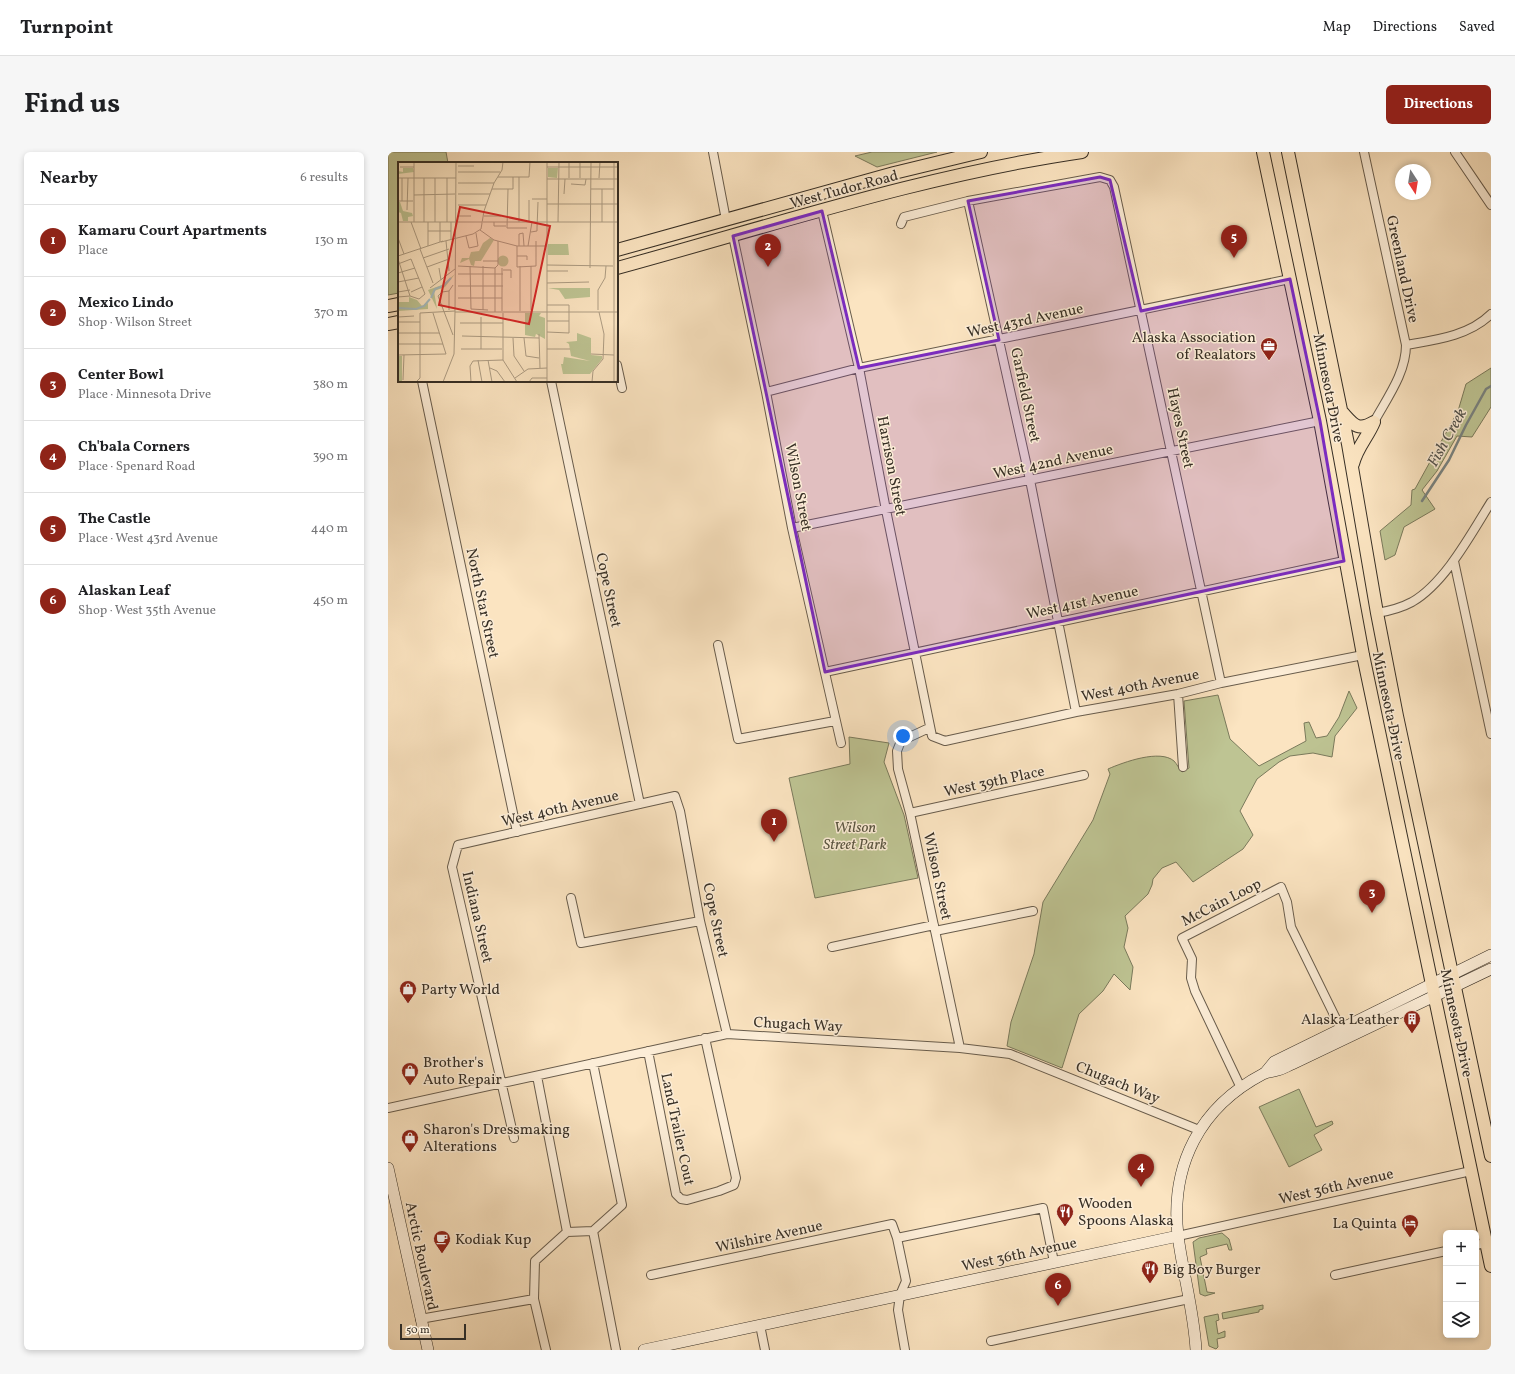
<!DOCTYPE html>
<html lang="en">
<head>
<meta charset="utf-8">
<style>
  :root { --surface:#fff; --page:#f6f6f6; --text:#202124; --muted:#757577; --line:#e0e0e0; --accent:#8f2418 }
  body { margin:0; font-family:Vollkorn,serif; background:var(--page); color:var(--text) }
  .controls { position:absolute; right:12px; bottom:12px; display:grid; overflow:hidden; border-radius:6px; box-shadow:0 2px 6px #0003 }
  .controls button { width:36px; height:36px; display:grid; place-items:center; padding:0; border:0; border-bottom:1px solid var(--line); background:var(--surface); color:var(--text); font:20px sans-serif }
  .compass { position:absolute; left:1007px; top:12px; width:36px; height:36px; border-radius:50%; background:var(--surface); box-shadow:0 2px 6px #0003; rotate:168deg }
  .scale { position:absolute; left:12px; bottom:10px; width:66px; box-sizing:border-box; padding-left:4px; border:2px solid #372f25; border-top:0; font-size:11px; line-height:14px; white-space:nowrap; color:#372f25; -webkit-text-stroke:3px #fcedd7; paint-order:stroke }
  .you { position:absolute; left:515px; top:584px; width:14px; height:14px; margin:-10px; border:3px solid #fff; border-radius:50%; background:#1a73e8; box-shadow:0 0 0 6px #1a73e833 }
  .badge { display:grid; place-items:center; width:26px; height:26px; border-radius:50%; background:var(--accent); color:#fff; font-size:13px; font-weight:700 }
  .pin { position:absolute; translate:-50% -33px; filter:drop-shadow(0 1px 2px #0008) }
  .pin::after { content:''; position:absolute; top:21px; width:14px; height:12px; background:inherit; clip-path:polygon(0 0,100% 0,50% 100%) }
  .list { margin:0; padding:0; list-style:none }
  h2 { display:flex; justify-content:space-between; align-items:center; height:52px; margin:0; padding:0 16px; font-size:17px }
  h2 small { font-size:13px; font-weight:400; color:var(--muted) }
  .list li { display:grid; grid-template-columns:26px 1fr auto; gap:12px; align-items:center; box-sizing:border-box; height:72px; padding:0 16px; border-top:1px solid var(--line) }
  .list b { display:block; font-size:15px; white-space:nowrap }
  .list p { margin:0; font-size:13px; white-space:nowrap; color:var(--muted) }
  .list em { font-size:13px; font-style:normal; color:var(--muted) }
  .icon { flex:none; width:22px; height:22px; fill:none; stroke:currentColor; stroke-width:2; stroke-linecap:round; stroke-linejoin:round }
  .map { position:relative; flex:none; width:1103px; height:1198px; overflow:hidden; border-radius:6px }
  header { display:flex; align-items:center; gap:24px; box-sizing:border-box; height:56px; padding:0 20px; background:var(--surface); border-bottom:1px solid var(--line) }
  header strong { font-size:19px }
  nav { display:flex; gap:22px; margin-inline-start:auto; font-size:14px }
  .intro { display:flex; align-items:center; justify-content:space-between; box-sizing:border-box; height:96px; padding:0 24px }
  h1 { margin:0; font-size:28px }
  .button { padding:10px 18px; border-radius:6px; background:var(--accent); color:#fff; font-size:14px; font-weight:700 }
  main { display:flex; gap:24px; padding:0 24px }
  aside { flex:1; background:var(--surface); border-radius:6px; box-shadow:0 2px 6px #0003 }
  .map>svg:first-child { display:block }
  .green { fill:#bec493; stroke:#7a7a5c }
  .lines { fill:none; stroke-linecap:round; stroke-linejoin:round }
  .stream { stroke:#798381; stroke-width:2.5 }
  .street-casing { stroke:#685c4c; stroke-width:10 }
  .secondary-casing { stroke:#372f25; stroke-width:12 }
  .primary-casing { stroke:#372f25; stroke-width:14 }
  .street { stroke:#fcedd7; stroke-width:8 }
  .secondary { stroke:#fcedd7; stroke-width:11 }
  .primary { stroke:#fbe4c1; stroke-width:12 }
  .marked { fill:#7b2cbf; fill-opacity:0.2; stroke:#7b2cbf; stroke-width:3; stroke-linejoin:round }
  .labels { text-anchor:middle; stroke-width:3; stroke-linejoin:round; paint-order:stroke }
  .street-label { font-size:15px; fill:#372f25; stroke:#fcedd7 }
  .poi-label { font-size:15px; fill:#372f25; stroke:#fcedd7; text-anchor:start }
  .park-label { font-size:15px; font-style:italic; fill:#595440; stroke:#fcedd7 }
  .water-label { font-size:16px; font-style:italic; fill:#52524c; stroke:#fcedd7 }
  .inset-river { fill:none; stroke:#a5bbbf; stroke-width:2 }
  .inset-road { fill:none; stroke:#ad9c83; stroke-width:1 }
  .view { fill:#d62828; fill-opacity:0.15; stroke:#d62828; stroke-width:2 }
  .inset-edge { fill:none; stroke:#372f25; stroke-width:2 }
</style>
</head>
<body>
<header>
<strong>Turnpoint</strong>
<nav><a>Map</a><a>Directions</a><a>Saved</a></nav>
</header>
<div class="intro"><h1>Find us</h1><a class="button">Directions</a></div>
<main>
<aside>
<h2>Nearby<small>6 results</small></h2>
<ul class="list">
<li><span class="badge">1</span><div><b>Kamaru Court Apartments</b><p>Place</p></div><em>130 m</em></li>
<li><span class="badge">2</span><div><b>Mexico Lindo</b><p>Shop · Wilson Street</p></div><em>370 m</em></li>
<li><span class="badge">3</span><div><b>Center Bowl</b><p>Place · Minnesota Drive</p></div><em>380 m</em></li>
<li><span class="badge">4</span><div><b>Ch'bala Corners</b><p>Place · Spenard Road</p></div><em>390 m</em></li>
<li><span class="badge">5</span><div><b>The Castle</b><p>Place · West 43rd Avenue</p></div><em>440 m</em></li>
<li><span class="badge">6</span><div><b>Alaskan Leaf</b><p>Shop · West 35th Avenue</p></div><em>450 m</em></li>
</ul>
</aside>
<div class="map">
<svg width="1103" height="1198" viewBox="0 0 1103 1198">
  <rect width="100%" height="100%" fill="#fbe4c1"/>
  <filter id="stains"><feTurbulence type="fractalNoise" baseFrequency=".005" numOctaves="4"/><feColorMatrix values="0 0 0 0 .2 0 0 0 0 .09 0 0 0 0 .02 0 0 0 .5 -.17"/></filter>
  <radialGradient id="worn" r=".72"><stop offset=".6" stop-color="#630" stop-opacity="0"/><stop offset="1" stop-color="#630" stop-opacity=".3"/></radialGradient>
  <path class="green" d="M 0,0 L 58,0 L 60,11 L 11,11 L 11,141 L 0,143 Z
    M 484,0 L 549,0 L 489,15 L 467,4 Z
    M 1103,216 L 1103,255 L 1084,285 L 1069,284 L 1049,319 L 1034,338 L 1047,357 L 1016,375 L 1007,403 L 997,408 L 992,379 L 1023,353 L 1024,338 L 1027,337 L 1070,259 L 1078,232 Z
    M 961,539 L 969,556 L 947,584 L 944,605 L 925,601 L 902,604 L 891,610 L 869,627 L 852,659 L 865,683 L 855,697 L 805,730 L 788,710 L 774,716 L 765,727 L 764,733 L 760,742 L 737,764 L 740,776 L 736,795 L 745,815 L 742,838 L 726,822 L 715,839 L 691,862 L 674,916 L 619,894 L 623,870 L 646,802 L 655,750 L 705,668 L 722,622 L 720,617 C 736,610 772,597 786,609 C 789,612 791,617 794,620 L 801,616 L 796,549 L 830,543 L 842,587 L 871,614 L 918,589 L 916,571 L 921,570 L 928,586 L 939,584 L 951,565 Z
    M 461,585 L 501,591 L 496,610 L 516,663 L 530,726 L 427,746 L 401,626 L 462,612 Z
    M 911,937 L 928,975 L 944,969 L 945,972 L 926,983 L 934,998 L 901,1015 L 871,955 Z
    M 834,1081 L 841,1087 L 844,1098 L 841,1098 L 839,1092 L 818,1097 L 819,1102 L 812,1105 L 819,1140 L 827,1141 L 817,1144 L 812,1142 L 805,1090 L 811,1086 Z
    M 875,1153 L 875,1157 L 871,1158 L 871,1160 L 835,1167 L 834,1161 Z
    M 830,1162 L 831,1168 L 828,1169 L 830,1182 L 837,1179 L 837,1185 L 829,1187 L 830,1195 L 828,1197 L 821,1194 L 816,1165 Z"/>
  <g class="lines">
    <path class="stream" d="M 1034,349 L 1061,308 L 1078,273 L 1098,237 L 1103,234"/>
    <defs>
      <path id="street" d="M 325,0 L 338,68
        M 976,0 L 1018,193
        M 1067,0 L 1103,53
        M 580,49 L 642,328 L 688,560
        M 434,59 L 471,216 L 498,358 L 544,584 L 557,589 L 688,560 L 790,542 L 833,531 L 975,503
        M 513,72 L 516,65 L 580,49 L 712,25 L 722,28 L 726,35 L 833,531
        M 345,84 L 378,240 L 404,376 L 453,591
        M 229,213 L 234,236
        M 34,229 L 129,680
        M 163,229 L 252,652
        M 378,240 L 471,216 L 902,127
        M 986,270 C 999,246 1018,221 1018,193 C 1047,188 1081,184 1103,162
        M 404,376 L 932,269
        M 1066,409 L 1103,582
        M 989,461 C 1001,459 1013,456 1024,450 C 1057,431 1083,382 1103,350
        M 330,493 L 350,587 L 447,569
        M 437,520 L 956,409
        M 790,542 L 795,615
        M 541,576 L 513,589 L 509,599 L 510,617 L 522,661 L 572,896
        M 522,661 L 696,623
        M 183,746 L 193,791 L 312,769
        M 547,779 L 645,759
        M 444,795 L 546,773
        M 260,899 L 288,1042 L 293,1047 L 299,1048 L 331,1039 L 346,1033 L 348,1026 L 317,886
        M 205,911 L 234,1053 L 205,1079 L 228,1198
        M 149,924 L 179,1080
        M 853,936 L 807,839 L 803,826 L 804,807 L 794,786 L 893,735 L 899,750 L 903,775 L 953,877
        M 0,956 L 339,882 L 572,896 L 622,902 L 811,978
        M 126,986 L 64,715 L 70,693 L 287,644 L 292,659 L 312,769 L 339,882
        M 790,1084 L 1083,1019
        M 509,1086 L 655,1056 L 666,1110
        M 1088,1093 L 1098,1091
        M 263,1123 L 504,1072 L 509,1086 L 518,1129 L 512,1143 L 510,1158 L 517,1198
        M 947,1123 L 1058,1099
        M 32,1167 L 146,1147
        M 372,1173 L 377,1198
        M 603,1189 L 801,1147
        M 158,1198 L 146,1147 L 147,1109 L 179,1080 L 205,1079"/>
      <path id="secondary" d="M 877,921 L 886,910 L 1103,803
        M 0,1016 L 40,1198
        M 256,1198 L 790,1084
        M 808,1198 C 806,1160 795,1122 790,1084 C 782,1013 812,955 875,922 C 880,919 885,920 890,918 C 895,917 899,914 904,912 L 1103,817"/>
      <path id="primary" d="M 875,0 L 932,269 L 975,503 L 1103,1114
        M 900,0 L 960,292 L 989,461 L 1009,564 L 1103,1004
        M 229,98 L 506,21 L 593,0
        M 229,116 C 383,74 536,23 694,0
        M 0,154 L 11,152
        M 0,172 L 11,170
        M 954,260 C 965,272 969,280 986,270
        M 965,312 C 969,295 980,285 986,270"/>
    </defs>
    <use href="#street" class="street-casing"/>
    <use href="#secondary" class="secondary-casing"/>
    <use href="#primary" class="primary-casing"/>
    <use href="#street" class="street"/>
    <use href="#secondary" class="secondary"/>
    <use href="#primary" class="primary"/>
  </g>
  <path class="marked" d="M 712,25 L 722,28 L 753,159 L 902,127 L 932,269 L 956,409 L 437,520 L 345,84 L 434,59 L 471,216 L 611,188 L 580,49 Z"/>
  <defs>
    <symbol id="office-pin" viewBox="-11 -11 22 30"><path d="M0 17L-7.5 6A9.5 9.5 0 1 1 7.5 6Z" fill="#8f2418" stroke="#fcedd7"/><path d="M-6-3h4V-5.5h4V-3h4V5H-6ZM-1-4.5V-3h2v-1.5ZM-6 0V1H6V0Z" fill="#fff"/></symbol>
    <symbol id="shop-pin" viewBox="-11 -11 22 30"><path d="M0 17L-7.5 6A9.5 9.5 0 1 1 7.5 6Z" fill="#8f2418" stroke="#fcedd7"/><path d="M-5-2.5h2.3a2.7 3.5 0 0 1 5.4 0H5L5.5 6h-11ZM-1.5-2.5h3a1.5 2.3 0 0 0-3 0Z" fill="#fff"/></symbol>
    <symbol id="building-pin" viewBox="-11 -11 22 30"><path d="M0 17L-7.5 6A9.5 9.5 0 1 1 7.5 6Z" fill="#8f2418" stroke="#fcedd7"/><path d="M-4-6H4V6H1V3H-1V6H-4ZM-2.5-4.3h1.7v1.8h-1.7ZM.8-4.3h1.7v1.8H.8ZM-2.5-1h1.7V.8h-1.7ZM.8-1h1.7V.8H.8Z" fill="#fff"/></symbol>
    <symbol id="restaurant-pin" viewBox="-11 -11 22 30"><path d="M0 17L-7.5 6A9.5 9.5 0 1 1 7.5 6Z" fill="#8f2418" stroke="#fcedd7"/><path d="M-5-6h1v4h1v-4h1v4h1v-4h1v5L-1.5 .5V6h-2V.5L-5-1ZM5-6V6H3V1.5H1.5Q1.5-4 5-6Z" fill="#fff"/></symbol>
    <symbol id="hotel-pin" viewBox="-11 -11 22 30"><path d="M0 17L-7.5 6A9.5 9.5 0 1 1 7.5 6Z" fill="#8f2418" stroke="#fcedd7"/><path d="M-6-4.5h1.5V1H6V5H4.5V3h-9V5H-6ZM-4 0a1.8 1.8 0 1 1 3.6 0ZM.5 0V-2.5h3Q6-2.5 6 0Z" fill="#fff"/></symbol>
    <symbol id="cafe-pin" viewBox="-11 -11 22 30"><path d="M0 17L-7.5 6A9.5 9.5 0 1 1 7.5 6Z" fill="#8f2418" stroke="#fcedd7"/><path d="M-5.5-4.5H6V0H3Q3 3.5 0 3.5H-2.5Q-5.5 3.5-5.5 0ZM3-3.2v2h1.7v-2ZM-6 4.5H4V6H-6Z" fill="#fff"/></symbol>
  </defs>
  <g fill-rule="evenodd">
    <use href="#office-pin" x="871" y="184" width="20" height="27"/>
    <use href="#shop-pin" x="10" y="827" width="20" height="27"/>
    <use href="#building-pin" x="1014" y="857" width="20" height="27"/>
    <use href="#shop-pin" x="12" y="909" width="20" height="27"/>
    <use href="#shop-pin" x="12" y="976" width="20" height="27"/>
    <use href="#restaurant-pin" x="667" y="1050" width="20" height="27"/>
    <use href="#hotel-pin" x="1012" y="1061" width="20" height="27"/>
    <use href="#cafe-pin" x="44" y="1077" width="20" height="27"/>
    <use href="#restaurant-pin" x="752" y="1107" width="20" height="27"/>
  </g>
  <g class="labels">
    <g class="street-label">
      <text transform="translate(456 37) rotate(-15)" y="5">West Tudor Road</text>
      <text transform="translate(1015 117) rotate(78)" y="5">Greenland Drive</text>
      <text transform="translate(637 168) rotate(-12)" y="5">West 43rd Avenue</text>
      <text transform="translate(941 236) rotate(79)" y="5">Minnesota Drive</text>
      <text transform="translate(638 243) rotate(78)" y="5">Garfield Street</text>
      <text transform="translate(793 276) rotate(78)" y="5">Hayes Street</text>
      <text transform="translate(665 309) rotate(-12)" y="5">West 42nd Avenue</text>
      <text transform="translate(504 314) rotate(79)" y="5">Harrison Street</text>
      <text transform="translate(411 335) rotate(79)" y="5">Wilson Street</text>
      <text transform="translate(221 438) rotate(78)" y="5">Cope Street</text>
      <text transform="translate(694 450) rotate(-12)" y="5">West 41st Avenue</text>
      <text transform="translate(95 451) rotate(78)" y="5">North Star Street</text>
      <text transform="translate(752 533) rotate(-11)" y="5">West 40th Avenue</text>
      <text transform="translate(1001 554) rotate(78)" y="5">Minnesota Drive</text>
      <text transform="translate(606 629) rotate(-12)" y="5">West 39th Place</text>
      <text transform="translate(172 656) rotate(-13)" y="5">West 40th Avenue</text>
      <text transform="translate(550 724) rotate(78)" y="5">Wilson Street</text>
      <text transform="translate(833 750) rotate(-27)" y="5">McCain Loop</text>
      <text transform="translate(90 765) rotate(77)" y="5">Indiana Street</text>
      <text transform="translate(328 768) rotate(78)" y="5">Cope Street</text>
      <text transform="translate(1069 871) rotate(78)" y="5">Minnesota Drive</text>
      <text transform="translate(410 872) rotate(3)" y="5">Chugach Way</text>
      <text transform="translate(730 930) rotate(22)" y="5">Chugach Way</text>
      <text transform="translate(290 977) rotate(78)" y="5">Land Trailer Cout</text>
      <text transform="translate(948 1034) rotate(-13)" y="5">West 36th Avenue</text>
      <text transform="translate(381 1084) rotate(-12)" y="5">Wilshire Avenue</text>
      <text transform="translate(631 1102) rotate(-12)" y="5">West 36th Avenue</text>
      <text transform="translate(34 1104) rotate(78)" y="5">Arctic Boulevard</text>
    </g>
    <g class="poi-label">
      <text x="868" y="190" text-anchor="end">Alaska Association<tspan x="868" dy="17">of Realators</tspan></text>
      <text x="33" y="842">Party World</text>
      <text x="1011" y="872" text-anchor="end">Alaska Leather</text>
      <text x="35" y="915">Brother's<tspan x="35" dy="17">Auto Repair</tspan></text>
      <text x="35" y="982">Sharon's Dressmaking<tspan x="35" dy="17">Alterations</tspan></text>
      <text x="690" y="1056">Wooden<tspan x="690" dy="17">Spoons Alaska</tspan></text>
      <text x="1009" y="1076" text-anchor="end">La Quinta</text>
      <text x="67" y="1092">Kodiak Kup</text>
      <text x="775" y="1122">Big Boy Burger</text>
    </g>
    <g class="park-label">
      <text x="467" y="680">Wilson<tspan x="467" dy="17">Street Park</tspan></text>
    </g>
    <g class="water-label">
      <text transform="translate(1058 285) rotate(-61)" y="6">Fish Creek</text>
    </g>
  </g>
  <g transform="translate(10 10)">
    <rect width="220" height="220" fill="#fbe4c1"/>
    <path d="M 5,6 L 15,6 L 16,10 L 0,12 L 0,9 L 5,10 ZM 150,6 L 160,6 L 159,16 L 150,15 ZM 0,40 L 2,40 L 5,49 L 14,51 L 15,54 L 10,55 L 10,59 L 5,59 L 3,51 L 0,50 ZM 92,76 L 96,78 L 83,99 L 77,99 L 76,104 L 73,103 L 71,97 L 62,101 L 64,96 L 71,96 L 73,90 L 81,89 L 85,81 ZM 150,82 L 170,82 L 171,93 L 150,93 ZM99.5 99a5.5 5.5 0 1 1 11 0a5.5 5.5 0 1 1-11 0ZM 57,112 L 47,125 L 36,129 L 39,147 L 30,128 L 44,123 ZM 150,126 L 192,126 L 192,135 L 167,137 L 161,128 ZM 11,135 L 19,138 L 24,144 L 30,141 L 30,147 L 0,149 L 0,140 L 11,140 ZM 127,151 L 143,151 L 141,154 L 147,156 L 147,177 L 138,172 L 137,175 L 127,173 ZM 179,171 L 193,176 L 193,193 L 204,194 L 204,197 L 192,212 L 165,212 L 163,202 L 165,202 L 166,195 L 192,199 L 173,194 L 171,182 L 168,180 L 179,179 ZM 0,194 L 4,194 L 4,220 L 0,220 Z" fill="#bec493"/>
    <path class="inset-river" d="M 33,136 L 37,127 L 45,124 L 53,116M 0,146 L 18,147 L 26,144 L 32,137"/>
    <path class="inset-road" d="M 58,0 L 57,150 L 220,150M 149,0 L 149,220M 182,0 L 182,16M 216,0 L 216,220M 60,4 L 76,4M 2,5 L 16,5M 149,5 L 220,5M 60,10 L 102,10M 100,15 L 131,15 L 132,0M 121,15 L 121,60M 0,16 L 58,16M 4,16 L 4,39M 171,16 L 171,0M 201,16 L 202,0M 149,17 L 220,17M 60,21 L 96,21M 173,22 L 187,23 L 188,17M 94,27 L 115,27 L 115,15M 110,27 L 109,66 L 129,66M 193,27 L 216,27M 204,27 L 204,60M 60,32 L 92,32M 166,32 L 167,17M 16,33 L 57,32M 134,37 L 149,37M 131,38 L 131,60M 0,39 L 15,39M 149,42 L 220,42M 60,43 L 88,43M 9,48 L 10,16M 60,54 L 73,54M 86,54 L 103,54M 0,60 L 57,60M 13,60 L 23,87M 16,60 L 16,0M 26,60 L 26,16M 30,60 L 30,84M 37,60 L 37,16M 42,60 L 42,80M 49,60 L 49,16M 60,60 L 84,60M 85,60 L 220,60M 96,60 L 96,64 L 108,64M 160,60 L 161,0M 82,68 L 96,78 L 119,84 L 149,84M 30,69 L 53,69M 133,70 L 139,69 L 139,66 L 140,40M 68,74 L 71,86 L 80,84 L 78,71M 0,76 L 6,92M 53,77 L 53,60M 48,79 L 51,109M 43,80 L 75,72 L 83,67 L 86,49 L 96,21 L 104,8 L 105,0M 119,84 L 119,105 L 138,104 L 138,79M 121,84 L 121,72 L 125,71 L 126,84M 130,84 L 134,60M 22,87 L 35,121M 0,94 L 45,79M 119,94 L 129,94 L 129,98M 25,96 L 51,87M 0,97 L 12,134M 85,99 L 100,99M 0,102 L 13,97 L 27,132 L 21,137 L 12,134 L 0,135M 149,103 L 215,104M 60,104 L 97,106M 72,104 L 73,147 L 90,148M 29,105 L 51,97M 41,106 L 43,118M 97,106 L 100,103 L 100,79M 192,106 L 193,0M 105,108 L 113,108 L 113,116M 149,109 L 170,109M 0,111 L 17,106M 60,112 L 105,112M 0,120 L 21,116M 149,121 L 191,120M 60,124 L 105,124M 32,126 L 57,107M 51,129 L 51,148M 0,130 L 12,128M 13,130 L 24,125M 60,136 L 104,136M 85,148 L 85,104M 133,148 L 133,104M 200,148 L 200,128 L 207,116 L 208,104M 104,149 L 104,106M 122,149 L 122,104M 97,150 L 97,106M 105,151 L 105,198 L 119,220M 0,155 L 16,154M 83,155 L 83,187M 149,159 L 171,159M 0,160 L 22,160M 62,161 L 105,161M 149,170 L 171,171 L 171,143 L 149,143M 0,171 L 41,171M 141,172 L 142,206M 55,173 L 40,134 L 44,130 L 51,129 L 55,123M 64,174 L 141,176M 115,176 L 116,194 L 126,209M 126,176 L 128,194 L 141,196M 0,182 L 45,182M 63,187 L 104,187M 149,187 L 172,187M 193,192 L 216,193M 0,193 L 48,192 L 35,151M 80,198 L 84,220M 90,198 L 94,220M 92,206 L 99,209 L 107,220M 117,216 L 130,207 L 149,206M 5,218 L 6,193M 18,220 L 22,216 L 22,151 L 57,149M 45,220 L 56,192 L 57,150M 73,220 L 72,204 L 75,199 L 105,198M 131,220 L 134,216 L 149,216M 194,220 L 195,209 L 205,197 L 206,172 L 201,150M 219,220 L 220,99"/>
    <path class="view" d="M 62,45 L 152,64 L 131,162 L 41,143 Z"/>
    <rect width="220" height="220" class="inset-edge"/>
  </g>
  <rect width="100%" height="100%" filter="url(#stains)"/>
  <rect width="100%" height="100%" fill="url(#worn)"/>
</svg>
<div class="controls">
<button>+</button>
<button>−</button>
<button><svg class="icon" aria-label="layers" viewBox="0 0 24 24"><path d="M12 4l9 5-9 5-9-5zM3 14l9 5 9-5"/></svg></button>
</div>
<svg class="compass" viewBox="-18 -18 36 36"><path d="M0-13l5 13h-10z" fill="#e53935"/><path d="M0 13l5-13h-10z" fill="#757577"/></svg>
<div class="scale">50 m</div>
<div class="you"></div>
<div class="pin badge" style="left:386px;top:690px">1</div>
<div class="pin badge" style="left:380px;top:115px">2</div>
<div class="pin badge" style="left:984px;top:761px">3</div>
<div class="pin badge" style="left:753px;top:1035px">4</div>
<div class="pin badge" style="left:846px;top:106px">5</div>
<div class="pin badge" style="left:670px;top:1154px">6</div>
</div>
</main>
</body>
</html>
